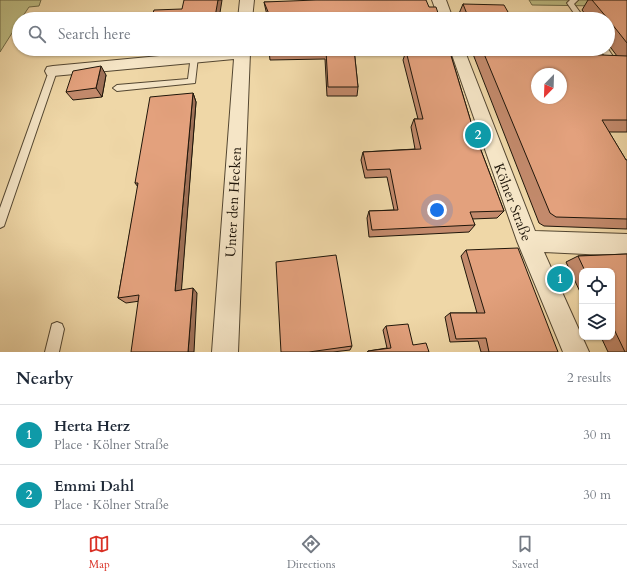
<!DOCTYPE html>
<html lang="en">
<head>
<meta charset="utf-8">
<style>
  :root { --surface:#fff; --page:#f6f6f7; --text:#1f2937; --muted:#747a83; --line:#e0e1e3; --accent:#d93025 }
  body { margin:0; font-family:Cardo,serif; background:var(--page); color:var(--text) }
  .controls { position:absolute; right:12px; bottom:12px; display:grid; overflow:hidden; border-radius:8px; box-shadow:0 1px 3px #0004 }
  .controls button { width:36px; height:36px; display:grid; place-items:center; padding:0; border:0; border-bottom:1px solid var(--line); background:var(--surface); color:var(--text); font:20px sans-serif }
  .compass { position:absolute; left:531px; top:68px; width:36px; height:36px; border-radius:50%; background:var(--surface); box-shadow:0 1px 3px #0004; rotate:203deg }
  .you { position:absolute; left:437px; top:210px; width:14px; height:14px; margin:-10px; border:3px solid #fff; border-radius:50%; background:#1a73e8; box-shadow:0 0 0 6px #1a73e833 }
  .badge { display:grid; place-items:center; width:26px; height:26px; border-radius:50%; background:var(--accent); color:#fff; font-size:13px; font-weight:700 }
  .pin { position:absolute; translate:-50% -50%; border:2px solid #fff; box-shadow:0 1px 4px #0006 }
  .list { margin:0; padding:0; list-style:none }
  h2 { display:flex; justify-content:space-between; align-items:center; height:52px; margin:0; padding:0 16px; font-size:17px }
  h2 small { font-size:13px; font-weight:400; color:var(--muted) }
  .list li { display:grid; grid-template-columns:26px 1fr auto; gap:12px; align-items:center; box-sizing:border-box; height:60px; padding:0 16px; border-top:1px solid var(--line) }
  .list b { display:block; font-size:15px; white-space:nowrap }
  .list p { margin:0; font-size:13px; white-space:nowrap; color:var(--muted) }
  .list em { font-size:13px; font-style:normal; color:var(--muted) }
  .icon { flex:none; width:22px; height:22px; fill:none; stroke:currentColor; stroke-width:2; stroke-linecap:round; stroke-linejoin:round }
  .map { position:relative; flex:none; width:627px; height:352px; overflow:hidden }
  .search { position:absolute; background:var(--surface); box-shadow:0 1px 3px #0004; left:12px; right:12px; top:12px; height:44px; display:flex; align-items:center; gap:10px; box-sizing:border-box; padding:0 14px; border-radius:22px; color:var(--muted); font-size:15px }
  .sheet { height:172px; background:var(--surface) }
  nav { display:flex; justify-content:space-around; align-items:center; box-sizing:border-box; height:56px; border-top:1px solid var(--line); background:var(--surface); font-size:11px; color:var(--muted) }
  nav a { display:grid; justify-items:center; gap:2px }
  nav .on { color:var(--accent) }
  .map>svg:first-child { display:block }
  .green { fill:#bebd84; stroke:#6e6a47 }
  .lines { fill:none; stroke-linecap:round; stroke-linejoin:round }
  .lane-casing { stroke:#534631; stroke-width:2 }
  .street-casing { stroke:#534631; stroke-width:2 }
  .lane { fill:#f5e5c6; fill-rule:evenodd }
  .street { fill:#f5e5c6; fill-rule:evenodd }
  .wall { fill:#c38a6c; stroke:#1f160a }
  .shaded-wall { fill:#9f7158; stroke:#1f160a }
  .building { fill:#e3a17d; stroke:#1f160a; fill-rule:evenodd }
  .labels { text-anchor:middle; stroke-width:3; stroke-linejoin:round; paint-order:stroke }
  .street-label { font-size:14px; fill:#1f160a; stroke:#f5e5c6 }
</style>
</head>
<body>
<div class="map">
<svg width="627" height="352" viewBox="0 0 627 352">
  <rect width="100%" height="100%" fill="#efd7a7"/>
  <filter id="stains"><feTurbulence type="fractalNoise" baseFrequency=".005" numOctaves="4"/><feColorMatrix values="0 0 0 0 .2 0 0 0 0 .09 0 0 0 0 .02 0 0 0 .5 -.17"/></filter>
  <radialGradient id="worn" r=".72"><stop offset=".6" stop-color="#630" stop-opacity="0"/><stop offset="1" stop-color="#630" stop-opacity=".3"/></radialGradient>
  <path class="green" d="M 0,0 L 41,0 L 39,6 L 29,7 L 21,19 L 19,19 L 19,22 L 0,52 Z
    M 529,0 L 596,0 L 601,6 L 532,5 Z"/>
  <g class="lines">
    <defs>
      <path id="lane" d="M 570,0 L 578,0 L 574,4 L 585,19 L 578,19 L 567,3 Z
        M 600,49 L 608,49 L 619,65 L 618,67 L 612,67 Z
        M 191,55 L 194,55 L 198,57 L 195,83 L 117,91 L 113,88 L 117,85 L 188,79 Z
        M 53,68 L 57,71 L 5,223 L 4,226 L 0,228 L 0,208 L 49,71 Z
        M 57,322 L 62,324 L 64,329 L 59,352 L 45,352 L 52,324 Z"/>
      <path id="street" d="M 240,0 L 254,0 L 252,19 L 238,19 Z
        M 432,0 L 446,0 L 453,19 L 439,19 Z
        M 234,49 L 249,49 L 250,53 L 238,352 L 212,352 L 234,59 L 53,76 L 47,75 L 45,71 L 47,67 L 53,66 Z
        M 450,49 L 464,49 L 535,231 L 627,234 L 627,256 L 544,252 L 589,352 L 563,352 L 517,241 Z"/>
    </defs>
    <use href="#lane" class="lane-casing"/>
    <use href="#street" class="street-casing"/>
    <use href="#lane" class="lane"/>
    <use href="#street" class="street"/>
  </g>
  <path class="wall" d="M 588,0 L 627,0 L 627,132 L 609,132 L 626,160 L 627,160 L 627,229 L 544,226 L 539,223 L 471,49 L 550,49 L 552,53 L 617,56 L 608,44 L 608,19 L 589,19 L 582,10 Z
    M 264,2 L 429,7 L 440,19 L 268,19 L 266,11 Z
    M 463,4 L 512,19 L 459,19 L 458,16 Z
    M 354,49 L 358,87 L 357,96 L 327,96 L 325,59 L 270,60 L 269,51 Z
    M 409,49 L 449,49 L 474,132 L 504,211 L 497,218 L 472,219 L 475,225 L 469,232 L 369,237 L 367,218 L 369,211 L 394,210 L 387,177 L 365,178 L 361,160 L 363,152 L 415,149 L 411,127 L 414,119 L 418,119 L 403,60 L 406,51 L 410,51 Z
    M 106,75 L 102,97 L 73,100 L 66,92 Z
    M 193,93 L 196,102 L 181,290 L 197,293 L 126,303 L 118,298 L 138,187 L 135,183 Z
    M 466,250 L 558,352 L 481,352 L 478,341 L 450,342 L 445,317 L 450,313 L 477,313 L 461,256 Z
    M 627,254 L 627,352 L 608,352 L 601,337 L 612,337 L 612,271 L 582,271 L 582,296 L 566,262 L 578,256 Z
    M 386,326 L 413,345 L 429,352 L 367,352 L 368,351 L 387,348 L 383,330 Z
    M 352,346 L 350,350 L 333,352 L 281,352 Z"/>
  <path class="shaded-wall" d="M 218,0 L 222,0 L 219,19 L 212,19 Z
    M 101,66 L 106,75 L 102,97 L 96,88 Z
    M 193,93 L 196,102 L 181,296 L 175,291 Z
    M 193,288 L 197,293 L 194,352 L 188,352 Z"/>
  <path class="building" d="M 184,0 L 218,0 L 215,17 L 212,19 L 151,19 L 154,10 L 182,9 Z
    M 316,0 L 426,0 L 429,7 L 436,7 L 440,19 L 405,19 L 404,16 L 364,17 L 364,19 L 271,19 L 264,2 Z
    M 592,0 L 627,0 L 627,43 L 608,19 Z
    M 463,4 L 504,5 L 512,19 L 469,19 Z
    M 269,49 L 354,49 L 358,87 L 328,87 L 326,50 L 269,51 Z
    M 415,49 L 449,49 L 474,132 L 504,211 L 470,212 L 475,225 L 372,230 L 369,211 L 398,210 L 390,169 L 367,170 L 363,152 L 421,149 L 414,119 L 423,119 L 406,51 L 415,51 Z
    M 482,49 L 550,49 L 552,53 L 627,56 L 627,120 L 602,120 L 626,160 L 627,160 L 627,219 L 556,217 L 550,213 ZM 537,74 L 561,74 L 561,98 L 537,98 Z
    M 101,66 L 96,88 L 66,92 L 73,71 Z
    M 193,93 L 175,291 L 193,288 L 188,352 L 131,352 L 139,295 L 118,298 L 138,183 L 135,183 L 150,97 Z
    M 518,248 L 558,352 L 489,352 L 486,338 L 456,339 L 450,313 L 485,313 L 466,250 Z
    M 627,254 L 627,352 L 625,352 L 612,325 L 612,271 L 585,271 L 578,256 Z
    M 336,255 L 352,346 L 309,352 L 281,352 L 276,262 Z
    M 408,324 L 413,345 L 426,343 L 429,352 L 368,352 L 368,351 L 391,348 L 386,326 Z"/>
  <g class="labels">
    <g class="street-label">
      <text transform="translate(233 202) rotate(-87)" y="5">Unter den Hecken</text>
      <text transform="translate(513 202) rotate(69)" y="5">Kölner Straße</text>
    </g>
  </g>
  <rect width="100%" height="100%" filter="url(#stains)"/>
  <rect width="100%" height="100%" fill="url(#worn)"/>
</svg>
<div class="controls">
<button><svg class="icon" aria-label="locate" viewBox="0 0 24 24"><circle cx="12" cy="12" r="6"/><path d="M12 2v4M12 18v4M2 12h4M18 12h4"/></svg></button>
<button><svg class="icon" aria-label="layers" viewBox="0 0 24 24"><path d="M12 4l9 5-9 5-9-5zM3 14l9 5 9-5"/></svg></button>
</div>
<svg class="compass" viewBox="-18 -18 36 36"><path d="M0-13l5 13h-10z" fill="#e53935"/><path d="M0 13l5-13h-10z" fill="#747a83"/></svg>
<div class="you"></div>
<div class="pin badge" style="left:560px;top:279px;background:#0f9aa8">1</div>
<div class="pin badge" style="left:478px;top:135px;background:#0f9aa8">2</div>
<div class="search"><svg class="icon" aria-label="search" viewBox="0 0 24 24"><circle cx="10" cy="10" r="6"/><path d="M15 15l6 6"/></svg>Search here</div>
</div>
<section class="sheet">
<h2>Nearby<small>2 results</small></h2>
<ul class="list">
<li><span class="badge" style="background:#0f9aa8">1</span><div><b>Herta Herz</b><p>Place · Kölner Straße</p></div><em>30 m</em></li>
<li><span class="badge" style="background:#0f9aa8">2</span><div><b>Emmi Dahl</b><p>Place · Kölner Straße</p></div><em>30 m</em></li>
</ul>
</section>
<nav>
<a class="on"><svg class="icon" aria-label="map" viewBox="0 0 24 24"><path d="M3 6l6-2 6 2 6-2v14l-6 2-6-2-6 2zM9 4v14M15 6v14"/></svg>Map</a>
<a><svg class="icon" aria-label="directions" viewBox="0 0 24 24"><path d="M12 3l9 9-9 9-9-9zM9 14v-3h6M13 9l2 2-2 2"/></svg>Directions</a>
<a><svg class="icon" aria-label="saved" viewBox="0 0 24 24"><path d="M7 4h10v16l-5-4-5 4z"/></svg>Saved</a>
</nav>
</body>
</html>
